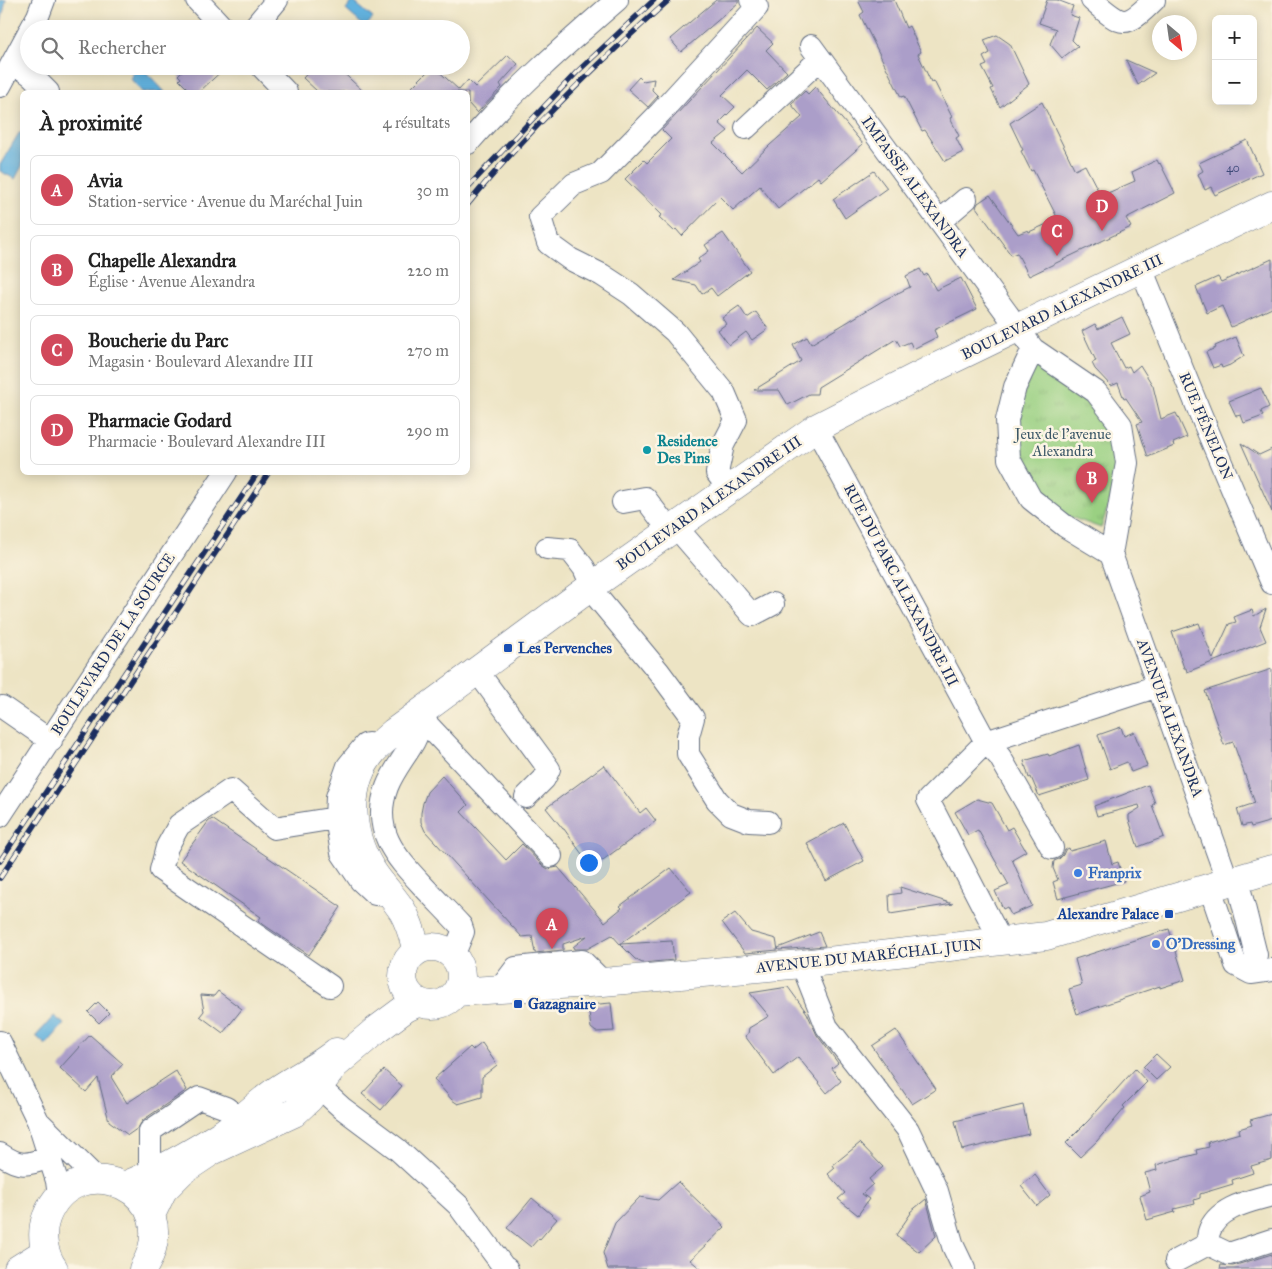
<!DOCTYPE html>
<html lang="fr">
<head>
<meta charset="utf-8">
<style>
  :root { --surface:#fff; --page:#f6f6f6; --text:#222; --muted:#767676; --line:#e0e0e0; --accent:#d1495b }
  body { margin:0; font-family:"IM FELL Great Primer",serif; background:var(--page); color:var(--text) }
  .controls { position:absolute; right:15px; top:15px; display:grid; overflow:hidden; border-radius:8px; box-shadow:0 2px 12px #0003 }
  .controls button { width:45px; height:45px; display:grid; place-items:center; padding:0; border:0; border-bottom:1px solid var(--line); background:var(--surface); color:var(--text); font:25px sans-serif }
  .compass { position:absolute; left:1152px; top:15px; width:45px; height:45px; border-radius:50%; background:var(--surface); box-shadow:0 2px 12px #0003; rotate:151deg }
  .you { position:absolute; left:588px; top:862px; width:18px; height:18px; margin:-12px; border:4px solid #fff; border-radius:50%; background:#1a73e8; box-shadow:0 0 0 8px #1a73e833 }
  .badge { display:grid; place-items:center; width:32px; height:32px; border-radius:50%; background:var(--accent); color:#fff; font-size:16px; font-weight:700 }
  .pin { position:absolute; translate:-50% -41px; filter:drop-shadow(0 1px 2px #0008) }
  .pin::after { content:''; position:absolute; top:26px; width:18px; height:15px; background:inherit; clip-path:polygon(0 0,100% 0,50% 100%) }
  .list { margin:0; padding:0; list-style:none }
  h2 { display:flex; justify-content:space-between; align-items:center; height:65px; margin:0; padding:0 20px; font-size:21px }
  h2 small { font-size:16px; font-weight:400; color:var(--muted) }
  .list li { display:grid; grid-template-columns:32px 1fr auto; gap:15px; align-items:center; box-sizing:border-box; height:70px; margin:0 10px 10px; padding:0 10px; border:1px solid var(--line); border-radius:8px }
  .list b { display:block; font-size:19px; white-space:nowrap }
  .list p { margin:0; font-size:16px; white-space:nowrap; color:var(--muted) }
  .list em { font-size:16px; font-style:normal; color:var(--muted) }
  .icon { flex:none; width:28px; height:28px; fill:none; stroke:currentColor; stroke-width:2; stroke-linecap:round; stroke-linejoin:round }
  .map { position:relative; flex:none; width:1272px; height:1269px; overflow:hidden }
  .search { position:absolute; background:var(--surface); box-shadow:0 2px 12px #0003; left:20px; top:20px; width:450px; height:55px; display:flex; align-items:center; gap:12px; box-sizing:border-box; padding:0 18px; border-radius:28px; color:var(--muted); font-size:19px }
  .panel { position:absolute; background:var(--surface); box-shadow:0 2px 12px #0003; left:20px; top:90px; width:450px; height:385px; border-radius:8px }
  .map>svg:first-child { display:block }
  .park { fill:url(#park-tufts); stroke:#5a8070 }
  .water { fill:#64b2de; stroke:#40709e }
  .building { fill:#ab9ec9 }
  .lines { fill:none; stroke-linecap:round; stroke-linejoin:round }
  .minor-casing { stroke:#646e82; stroke-width:24 }
  .major-casing { stroke:#646e82; stroke-width:29 }
  .minor { stroke:#fff; stroke-width:22 }
  .major { stroke:#fff; stroke-width:28 }
  .rail-casing { stroke:#1b2f5e; stroke-width:5.5 }
  .rail { stroke:#fcf5e5; stroke-width:4; stroke-dasharray:11; stroke-linecap:butt }
  .culture-dot { fill:#0f9aa8; stroke:#fcf5e5; stroke-width:2 }
  .transit-dot { fill:#1a4fb4; stroke:#fcf5e5; stroke-width:2 }
  .shop-dot { fill:#3f7fe0; stroke:#fcf5e5; stroke-width:2 }
  .labels { text-anchor:middle; stroke-width:5; stroke-linejoin:round; paint-order:stroke }
  .number-label { font-size:12px; fill:#3f4b79 }
  .street-label { font-size:15px; fill:#1b2f5e; stroke:#fcf5e5 }
  .park-label { font-size:15px; fill:#3b5767; stroke:#fcf5e5 }
  .culture-label { font-size:15px; font-weight:bold; fill:#0d838f; stroke:#fcf5e5; text-anchor:start }
  .transit-label { font-size:15px; font-weight:bold; fill:#164399; stroke:#fcf5e5; text-anchor:start }
  .shop-label { font-size:15px; font-weight:bold; fill:#366cbe; stroke:#fcf5e5; text-anchor:start }
</style>
</head>
<body>
<div class="map">
<svg width="1272" height="1269" viewBox="0 0 1272 1269">
  <defs>
    <pattern id="park-tufts" width="24" height="20" patternUnits="userSpaceOnUse" patternTransform="scale(1.25)"><rect width="24" height="20" fill="#9ad082"/><path d="M3 7l-1-3M5 7V3M7 7l1-3M15 17l-1-3M17 17v-4M19 17l1-3" fill="none" stroke="#84b373"/></pattern>
  </defs>
  <rect width="100%" height="100%" fill="#fcf5e5"/>
  <filter id="ink" filterUnits="userSpaceOnUse"><feTurbulence type="fractalNoise" baseFrequency=".02" numOctaves="2"/><feDisplacementMap in="SourceGraphic" scale="10" xChannelSelector="R" yChannelSelector="G"/><feConvolveMatrix kernelMatrix="1 2 1 2 8 2 1 2 1" color-interpolation-filters="sRGB"/></filter>
  <filter id="wash" filterUnits="userSpaceOnUse"><feTurbulence type="fractalNoise" baseFrequency=".0096" numOctaves="4" result="noise"/><feDisplacementMap in="SourceGraphic" scale="20" xChannelSelector="R" yChannelSelector="G"/><feGaussianBlur stdDeviation="1.12" result="paint"/><feColorMatrix in="noise" values="0 0 0 0 0 0 0 0 0 0 0 0 0 0 0 0 0 1.4 0 .05"/><feComposite in="paint" operator="in"/></filter>
  <g filter="url(#wash)">
    <rect width="100%" height="100%" fill="#ede4c4"/>
    <path class="park" d="M 1034,364 L 1097,410 L 1116,451 L 1115,474 L 1112,494 L 1101,528 L 1065,515 L 1039,491 L 1018,453 L 1016,416 Z"/>
    <path class="water" d="M 0,0 L 6,0 L 0,28 Z
      M 353,1 L 373,18 L 365,27 L 346,10 Z
      M 141,69 L 147,73 L 165,92 L 142,92 L 131,79 L 133,72 Z
      M 19,133 L 22,133 L 22,166 L 15,179 L 0,171 L 0,165 Z
      M 54,1016 L 64,1024 L 46,1045 L 36,1036 Z"/>
    <g id="blocks">
      <path class="building" d="M 716,0 L 738,0 L 738,3 L 681,52 L 670,39 Z
        M 858,0 L 894,0 L 906,28 L 909,26 L 921,52 L 918,54 L 931,82 L 934,81 L 952,117 L 950,118 L 959,136 L 956,138 L 963,152 L 945,161 L 925,130 L 922,131 L 904,96 L 901,97 L 860,15 L 864,12 Z
        M 1047,0 L 1057,0 L 1073,6 L 1070,15 L 1079,18 L 1072,40 L 1078,46 L 1062,58 L 1050,44 L 1056,29 L 1039,23 Z
        M 757,28 L 773,43 L 766,50 L 787,72 L 767,90 L 747,70 L 722,95 L 735,107 L 719,123 L 728,131 L 713,143 L 742,172 L 770,145 L 802,117 L 791,104 L 805,91 L 808,94 L 815,87 L 863,144 L 821,181 L 818,177 L 778,209 L 760,186 L 733,210 L 720,197 L 682,236 L 676,229 L 674,231 L 659,217 L 662,215 L 625,179 L 644,160 L 647,163 L 671,139 L 662,130 Z
        M 997,35 L 1010,44 L 1029,84 L 1000,107 L 991,89 L 993,88 L 982,67 L 987,65 L 983,57 L 990,53 L 984,40 Z
        M 508,55 L 518,64 L 500,84 L 502,87 L 477,113 L 468,103 L 468,92 L 407,92 L 433,66 L 459,90 L 468,80 L 475,87 Z
        M 1126,60 L 1155,73 L 1138,85 Z
        M 187,66 L 227,66 L 199,92 L 191,92 L 179,80 L 181,78 L 178,75 Z
        M 314,66 L 336,66 L 364,92 L 318,92 L 303,78 Z
        M 639,77 L 643,81 L 654,79 L 652,90 L 658,96 L 648,107 L 628,89 Z
        M 1042,102 L 1075,170 L 1085,165 L 1101,196 L 1135,181 L 1132,172 L 1157,160 L 1159,164 L 1160,163 L 1175,193 L 1126,218 L 1131,227 L 1029,276 L 1017,253 L 1011,255 L 976,207 L 978,203 L 990,195 L 1018,234 L 1028,230 L 1029,232 L 1058,219 L 1033,170 L 1031,171 L 1021,151 L 1023,150 L 1010,123 Z
        M 1247,140 L 1262,173 L 1215,195 L 1211,187 L 1205,190 L 1198,174 L 1203,171 L 1199,163 Z
        M 874,171 L 887,188 L 845,218 L 833,199 Z
        M 723,233 L 750,271 L 717,296 L 711,288 L 702,294 L 696,285 L 674,280 L 700,262 L 698,259 L 709,251 L 705,245 Z
        M 1272,259 L 1272,308 L 1231,327 L 1222,306 L 1207,313 L 1196,287 L 1218,277 L 1221,282 Z
        M 920,269 L 924,276 L 927,274 L 936,290 L 961,278 L 977,309 L 934,330 L 937,337 L 913,349 L 910,342 L 900,346 L 896,339 L 818,387 L 817,394 L 809,394 L 788,405 L 779,390 L 754,390 L 801,361 L 793,345 L 807,337 L 811,344 L 884,300 L 910,287 L 906,276 Z
        M 739,306 L 747,318 L 756,312 L 768,329 L 752,340 L 746,332 L 729,345 L 718,330 L 726,324 L 722,318 Z
        M 1122,317 L 1130,334 L 1111,343 L 1124,368 L 1129,366 L 1132,372 L 1140,365 L 1153,386 L 1161,419 L 1176,413 L 1187,437 L 1173,443 L 1174,446 L 1148,457 L 1137,424 L 1142,422 L 1126,398 L 1124,399 L 1118,383 L 1111,386 L 1095,369 L 1092,363 L 1096,361 L 1082,331 L 1095,324 L 1098,329 Z
        M 1236,337 L 1244,356 L 1230,365 L 1222,368 L 1221,365 L 1213,368 L 1206,352 L 1216,348 L 1215,346 Z
        M 1261,388 L 1269,407 L 1261,411 L 1263,416 L 1244,423 L 1241,415 L 1236,416 L 1229,401 Z
        M 1241,443 L 1259,455 L 1272,449 L 1272,512 Z
        M 1266,609 L 1260,627 L 1266,641 L 1187,672 L 1186,668 L 1184,668 L 1172,632 L 1199,623 L 1213,659 L 1229,624 L 1236,622 L 1234,617 L 1252,610 L 1254,616 Z
        M 1272,669 L 1272,821 L 1251,827 L 1250,824 L 1242,826 L 1237,809 L 1255,803 L 1233,742 L 1224,745 L 1205,691 Z
        M 1121,727 L 1124,736 L 1134,732 L 1147,766 L 1131,772 L 1127,762 L 1110,769 L 1098,735 Z
        M 1079,745 L 1089,780 L 1039,796 L 1031,777 L 1029,778 L 1024,761 L 1048,754 L 1049,756 Z
        M 604,765 L 640,813 L 646,808 L 656,821 L 592,868 L 564,829 L 563,829 L 546,808 Z
        M 442,776 L 468,805 L 461,812 L 506,860 L 522,844 L 542,865 L 548,869 L 558,867 L 605,922 L 622,908 L 620,906 L 671,868 L 691,892 L 620,944 L 612,935 L 587,949 L 574,949 L 573,947 L 587,936 L 563,944 L 563,950 L 535,953 L 532,936 L 522,937 L 425,831 L 421,822 L 421,813 L 423,803 L 427,792 Z
        M 1148,785 L 1155,803 L 1152,805 L 1164,837 L 1138,847 L 1129,820 L 1129,815 L 1140,808 L 1139,805 L 1097,816 L 1094,806 Z
        M 977,799 L 992,803 L 1007,830 L 1012,827 L 1026,851 L 1012,859 L 1032,906 L 1011,915 L 1007,907 L 1003,909 L 995,891 L 1009,885 L 978,830 L 968,835 L 955,812 Z
        M 212,819 L 341,907 L 309,955 L 258,921 L 261,917 L 180,861 L 208,822 Z
        M 844,823 L 864,861 L 826,881 L 807,843 Z
        M 1106,841 L 1112,864 L 1118,862 L 1124,881 L 1058,899 L 1053,882 L 1058,880 L 1053,868 L 1054,861 L 1059,859 L 1063,855 L 1065,850 L 1069,848 L 1070,851 Z
        M 900,887 L 953,904 L 890,914 L 889,895 L 901,893 Z
        M 735,913 L 751,932 L 776,939 L 778,950 L 745,953 L 722,922 Z
        M 1169,929 L 1185,980 L 1160,988 L 1160,986 L 1077,1014 L 1069,989 L 1082,985 L 1075,959 Z
        M 819,932 L 825,946 L 779,950 L 778,948 Z
        M 672,941 L 674,960 L 642,963 L 635,959 L 620,944 Z
        M 788,987 L 807,1013 L 817,1035 L 838,1063 L 832,1068 L 841,1081 L 827,1093 L 798,1057 L 774,1075 L 745,1036 L 748,1034 L 749,1028 L 769,1016 L 750,993 Z
        M 218,991 L 242,1009 L 223,1033 L 200,1016 L 204,1011 L 201,995 L 214,996 Z
        M 98,1002 L 109,1013 L 99,1023 L 88,1012 Z
        M 611,1003 L 614,1031 L 596,1032 L 591,1028 L 588,1005 Z
        M 896,1030 L 936,1089 L 912,1104 L 872,1046 Z
        M 90,1035 L 123,1064 L 111,1077 L 127,1103 L 176,1071 L 187,1090 L 143,1120 L 138,1128 L 128,1135 L 109,1121 L 98,1078 L 86,1092 L 60,1068 Z
        M 482,1043 L 497,1065 L 482,1077 L 482,1097 L 458,1104 L 452,1100 L 434,1079 L 470,1047 L 473,1050 Z
        M 1156,1054 L 1170,1067 L 1156,1080 L 1143,1067 Z
        M 1135,1069 L 1147,1082 L 1123,1106 L 1125,1108 L 1097,1141 L 1080,1157 L 1066,1143 L 1088,1121 Z
        M 384,1070 L 402,1086 L 381,1110 L 362,1094 Z
        M 1023,1105 L 1029,1134 L 962,1150 L 955,1121 Z
        M 1272,1114 L 1272,1160 L 1251,1166 L 1253,1173 L 1232,1180 L 1233,1184 L 1200,1194 L 1200,1198 L 1194,1200 L 1195,1204 L 1174,1209 L 1175,1212 L 1147,1220 L 1140,1196 L 1150,1192 L 1145,1173 L 1157,1170 L 1156,1165 L 1197,1154 L 1196,1150 L 1209,1147 L 1208,1142 L 1240,1133 L 1239,1129 L 1252,1125 L 1250,1120 Z
        M 860,1143 L 883,1167 L 869,1179 L 873,1184 L 862,1194 L 869,1199 L 858,1215 L 838,1199 L 845,1193 L 828,1174 L 835,1168 L 833,1165 Z
        M 1035,1175 L 1050,1195 L 1037,1206 L 1021,1186 Z
        M 678,1182 L 725,1227 L 690,1260 L 701,1269 L 608,1269 L 603,1253 L 615,1223 L 640,1197 L 658,1200 Z
        M 532,1198 L 557,1219 L 540,1239 L 539,1238 L 531,1247 L 507,1228 Z
        M 926,1199 L 936,1236 L 919,1252 L 896,1235 L 911,1213 L 910,1212 Z
        M 1272,1254 L 1272,1269 L 1220,1269 L 1221,1265 L 1233,1266 Z"/>
    </g>
  </g>
  <g filter="url(#ink)">
    <use href="#blocks" fill-opacity="0" stroke="#646e82" stroke-width="1"/>
    <g class="lines">
      <defs>
        <path id="minor" d="M 197,0 L 224,29
          M 1092,0 C 1123,27 1125,29 1154,0
          M 31,29 L 38,16 L 44,0
          M 253,29 L 277,0
          M 811,46 L 1033,349 L 1096,392 L 1121,425 L 1127,463 L 1111,554 L 1228,882
          M 13,62 L 31,75 L 48,92
          M 261,66 L 286,92
          M 0,86 L 29,32
          M 746,128 L 820,59
          M 468,143 C 513,91 565,45 617,0
          M 940,221 L 966,199
          M 1141,268 L 1200,413 L 1272,583
          M 1033,349 L 1015,387 L 1007,420 L 1009,459 L 1031,499 L 1065,526 L 1111,554
          M 816,428 L 986,742 L 1158,686
          M 729,489 L 717,473 L 723,445 L 736,420 L 724,392 L 675,332 L 631,294 L 602,275 L 570,259 L 548,243 L 540,217 L 574,184 L 601,173 L 660,113 L 757,7 L 751,0
          M 623,502 L 645,498 L 670,531
          M 676,527 L 752,615 L 773,604
          M 547,548 L 570,550 L 584,568 L 597,597 L 659,672 L 693,718 L 688,736 L 688,754 L 717,800 L 731,814 L 749,821 L 768,822
          M 477,671 L 549,769 L 544,779 L 526,797
          M 2,707 L 51,741
          M 417,714 L 423,720 C 420,727 417,735 414,741 C 405,757 393,771 387,787 C 371,830 395,856 422,885 C 435,899 448,912 461,926 L 463,932 L 453,956
          M 423,720 L 551,856
          M 368,744 L 365,745 L 348,766 L 337,797 L 336,818 L 342,853 L 361,881 L 375,894 L 391,895
          M 0,816 L 226,472
          M 1210,888 L 1236,965 L 1251,973 L 1256,955 L 1237,879
          M 1002,943 L 928,800 L 986,742 L 1000,757 L 1052,848
          M 802,964 L 827,1027 L 908,1130 L 937,1191 L 953,1246 L 964,1269
          M 1251,973 L 1272,970
          M 330,986 L 161,870 L 167,847 L 179,825 L 231,790 L 274,828 L 336,818
          M 500,989 L 516,968 L 582,961 L 603,982
          M 0,1042 L 38,1121 L 57,1181 L 59,1196
          M 319,1087 L 342,1108 L 397,1149 L 458,1205 L 503,1266 L 507,1269
          M 39,1122 L 97,1179
          M 0,1154 C 20,1167 26,1166 49,1157
          M 153,1173 L 150,1161 L 150,1131 L 199,1098 L 226,1108 L 241,1119
          M 1208,1244 C 1208,1240 1208,1235 1209,1232 C 1217,1207 1251,1201 1272,1195
          M 1208,1244 L 1229,1254 L 1272,1240
          M 1176,1261 L 1208,1244"/>
        <path id="major" d="M403 976a29 29 0 1 1 58 0a29 29 0 1 1-58 0Z
          M 417,951 C 413,937 410,924 403,912 C 394,897 380,884 371,869 C 349,832 345,784 374,750 C 380,744 387,738 394,732 L 592,586 L 816,428 L 916,377 L 1272,205
          M 457,992 L 603,982 L 802,964 L 1046,936 L 1272,869
          M 124,1186 C 158,1172 192,1153 223,1133 C 242,1120 258,1103 277,1090 C 296,1077 318,1067 336,1052
          M 151,1215 L 163,1190 L 182,1171 L 212,1151 L 294,1113 L 309,1099 L 335,1065 L 375,1031 L 406,1008 L 419,1002
          M 18,1269 L 45,1252
          M 54,1269 C 44,1255 40,1235 46,1218 C 75,1141 190,1192 143,1269"/>
      </defs>
      <use href="#minor" class="minor-casing"/>
      <use href="#major" class="major-casing"/>
      <use href="#minor" class="minor"/>
      <use href="#major" class="major"/>
      <defs>
        <path id="rail" d="M 468,187 L 577,72 L 654,0
          M 468,204 C 528,130 598,63 669,0
          M 0,861 L 258,472
          M 0,878 L 269,472"/>
      </defs>
      <use href="#rail" class="rail-casing"/>
      <use href="#rail" class="rail"/>
    </g>
  </g>
  <circle class="culture-dot" cx="647" cy="450" r="5"/>
  <g class="transit-dot">
    <rect x="503" y="643" width="10" height="10" rx="2.5"/>
    <rect x="1164" y="909" width="10" height="10" rx="2.5"/>
    <rect x="513" y="999" width="10" height="10" rx="2.5"/>
  </g>
  <g class="shop-dot">
    <circle cx="1078" cy="873" r="5"/>
    <circle cx="1156" cy="944" r="5"/>
  </g>
  <g class="labels">
    <g class="number-label">
      <text x="1233" y="172">40</text>
    </g>
    <g class="street-label">
      <text transform="translate(915 187) rotate(54)" y="5">IMPASSE ALEXANDRA</text>
      <text transform="translate(1062 307) rotate(-26)" y="5">BOULEVARD ALEXANDRE III</text>
      <text transform="translate(1206 426) rotate(67)" y="5">RUE FÉNELON</text>
      <text transform="translate(709 503) rotate(-35)" y="5">BOULEVARD ALEXANDRE III</text>
      <text transform="translate(901 585) rotate(62)" y="5">RUE DU PARC ALEXANDRE III</text>
      <text transform="translate(113 644) rotate(-57)" y="5">BOULEVARD DE LA SOURCE</text>
      <text transform="translate(1170 718) rotate(70)" y="5">AVENUE ALEXANDRA</text>
      <text transform="translate(869 956) rotate(-6)" y="5">AVENUE DU MARÉCHAL JUIN</text>
    </g>
    <g class="park-label">
      <text x="1063" y="439">Jeux de l'avenue<tspan x="1063" dy="17">Alexandra</tspan></text>
    </g>
    <g class="culture-label">
      <text x="657" y="446">Residence<tspan x="657" dy="17">Des Pins</tspan></text>
    </g>
    <g class="transit-label">
      <text x="518" y="653">Les Pervenches</text>
      <text x="1159" y="919" text-anchor="end">Alexandre Palace</text>
      <text x="528" y="1009">Gazagnaire</text>
    </g>
    <g class="shop-label">
      <text x="1088" y="878">Franprix</text>
      <text x="1166" y="949">O'Dressing</text>
    </g>
  </g>
</svg>
<div class="controls">
<button>+</button>
<button>−</button>
</div>
<svg class="compass" viewBox="-18 -18 36 36"><path d="M0-13l5 13h-10z" fill="#e53935"/><path d="M0 13l5-13h-10z" fill="#767676"/></svg>
<div class="you"></div>
<div class="pin badge" style="left:552px;top:949px">A</div>
<div class="pin badge" style="left:1092px;top:503px">B</div>
<div class="pin badge" style="left:1057px;top:256px">C</div>
<div class="pin badge" style="left:1102px;top:231px">D</div>
<div class="search"><svg class="icon" aria-label="search" viewBox="0 0 24 24"><circle cx="10" cy="10" r="6"/><path d="M15 15l6 6"/></svg>Rechercher</div>
<section class="panel">
<h2>À proximité<small>4 résultats</small></h2>
<ul class="list">
<li><span class="badge">A</span><div><b>Avia</b><p>Station-service · Avenue du Maréchal Juin</p></div><em>30 m</em></li>
<li><span class="badge">B</span><div><b>Chapelle Alexandra</b><p>Église · Avenue Alexandra</p></div><em>220 m</em></li>
<li><span class="badge">C</span><div><b>Boucherie du Parc</b><p>Magasin · Boulevard Alexandre III</p></div><em>270 m</em></li>
<li><span class="badge">D</span><div><b>Pharmacie Godard</b><p>Pharmacie · Boulevard Alexandre III</p></div><em>290 m</em></li>
</ul>
</section>
</div>
</body>
</html>
